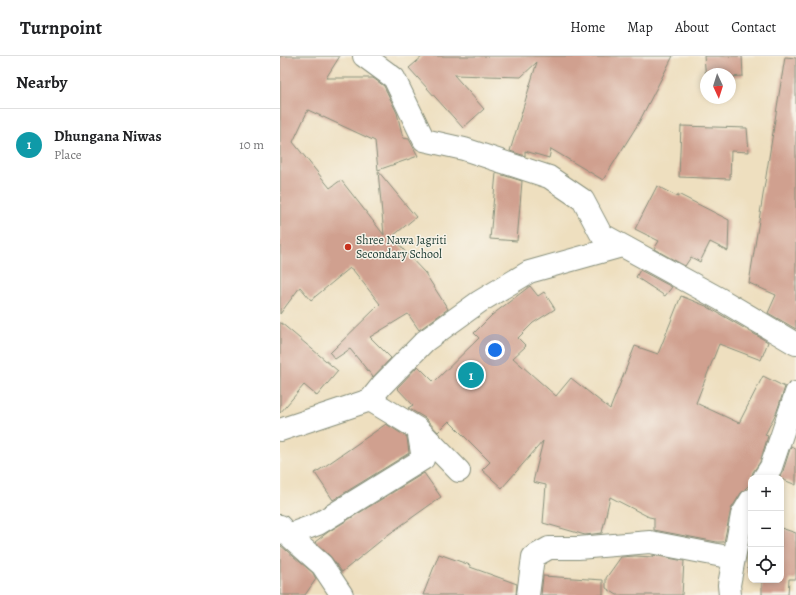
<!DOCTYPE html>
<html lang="en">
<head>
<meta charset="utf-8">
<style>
  :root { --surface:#fff; --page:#f6f6f6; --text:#202124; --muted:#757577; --line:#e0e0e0; --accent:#0f766e }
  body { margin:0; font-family:Alegreya,serif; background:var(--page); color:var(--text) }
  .controls { position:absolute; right:12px; bottom:12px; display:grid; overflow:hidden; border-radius:8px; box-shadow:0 2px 6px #0003 }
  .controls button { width:36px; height:36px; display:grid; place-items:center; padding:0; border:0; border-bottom:1px solid var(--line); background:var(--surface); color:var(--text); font:20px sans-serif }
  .compass { position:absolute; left:420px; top:12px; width:36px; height:36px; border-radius:50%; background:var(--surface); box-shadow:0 2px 6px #0003; rotate:176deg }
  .you { position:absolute; left:215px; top:294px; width:14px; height:14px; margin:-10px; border:3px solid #fff; border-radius:50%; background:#1a73e8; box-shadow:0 0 0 6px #1a73e833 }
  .badge { display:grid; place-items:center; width:26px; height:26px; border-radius:50%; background:var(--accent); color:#fff; font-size:13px; font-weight:700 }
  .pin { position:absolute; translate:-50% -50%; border:2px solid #fff; box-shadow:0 1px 4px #0006 }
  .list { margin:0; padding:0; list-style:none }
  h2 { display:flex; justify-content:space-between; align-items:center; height:52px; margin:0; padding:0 16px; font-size:17px }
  h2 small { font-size:13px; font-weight:400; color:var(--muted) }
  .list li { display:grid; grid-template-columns:26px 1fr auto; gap:12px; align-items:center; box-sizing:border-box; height:72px; padding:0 16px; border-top:1px solid var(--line) }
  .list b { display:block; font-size:15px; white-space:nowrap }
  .list p { margin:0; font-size:13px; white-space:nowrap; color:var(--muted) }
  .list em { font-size:13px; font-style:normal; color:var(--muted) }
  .icon { flex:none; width:22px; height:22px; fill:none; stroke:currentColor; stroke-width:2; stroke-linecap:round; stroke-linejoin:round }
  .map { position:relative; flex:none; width:516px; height:539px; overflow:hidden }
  header { display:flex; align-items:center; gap:24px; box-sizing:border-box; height:56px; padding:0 20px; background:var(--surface); border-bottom:1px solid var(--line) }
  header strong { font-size:19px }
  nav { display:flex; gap:22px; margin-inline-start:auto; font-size:14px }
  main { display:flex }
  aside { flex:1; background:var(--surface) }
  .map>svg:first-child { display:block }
  .building { fill:#d0a08f }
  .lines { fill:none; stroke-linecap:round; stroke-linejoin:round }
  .minor-casing { stroke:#868e7a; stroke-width:24 }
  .minor { stroke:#fff; stroke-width:22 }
  .poi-dot { fill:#c8321e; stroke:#f7f3e8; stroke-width:1.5 }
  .labels { text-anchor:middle; stroke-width:3; stroke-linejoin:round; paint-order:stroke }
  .poi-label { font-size:12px; fill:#1f3d34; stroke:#f7f3e8; text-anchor:start }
</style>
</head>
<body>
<header>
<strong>Turnpoint</strong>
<nav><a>Home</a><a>Map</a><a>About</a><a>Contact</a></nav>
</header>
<main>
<aside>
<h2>Nearby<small></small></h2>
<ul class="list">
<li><span class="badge" style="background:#0f9aa8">1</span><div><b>Dhungana Niwas</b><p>Place</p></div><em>10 m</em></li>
</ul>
</aside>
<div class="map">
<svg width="516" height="539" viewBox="0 0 516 539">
  <rect width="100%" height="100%" fill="#f7f3e8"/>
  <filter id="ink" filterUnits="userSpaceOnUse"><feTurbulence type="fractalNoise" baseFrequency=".025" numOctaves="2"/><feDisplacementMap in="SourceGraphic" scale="8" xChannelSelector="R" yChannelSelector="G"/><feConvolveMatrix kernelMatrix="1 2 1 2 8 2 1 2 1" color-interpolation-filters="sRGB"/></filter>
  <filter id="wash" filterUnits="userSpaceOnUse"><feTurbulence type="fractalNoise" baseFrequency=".012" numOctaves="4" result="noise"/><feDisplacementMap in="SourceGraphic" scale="16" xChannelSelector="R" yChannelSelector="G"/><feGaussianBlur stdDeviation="0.9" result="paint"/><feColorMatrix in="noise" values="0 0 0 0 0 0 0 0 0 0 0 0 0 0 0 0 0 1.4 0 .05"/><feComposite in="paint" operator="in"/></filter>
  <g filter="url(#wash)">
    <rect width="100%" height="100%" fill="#eedfbf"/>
    <g id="blocks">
      <path class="building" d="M 0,0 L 60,0 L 46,22 L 93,22 L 104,30 L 117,57 L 123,82 L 129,83 L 138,100 L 98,114 L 95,85 L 28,54 L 13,86 L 50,132 L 61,124 L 104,179 L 98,115 L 136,161 L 113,180 L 127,198 L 145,217 L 168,253 L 139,274 L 128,258 L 90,281 L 111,302 L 93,321 L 70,293 L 55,303 L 50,297 L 100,248 L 73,214 L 70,212 L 31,244 L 20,231 L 0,258 Z
        M 143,0 L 393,0 L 358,68 L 323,124 L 271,93 L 269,102 L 245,95 L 245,100 L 230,95 L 257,6 L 241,21 L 174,19 L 204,53 L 183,72 L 129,12 Z
        M 424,0 L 462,0 L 463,20 L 450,21 L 450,18 L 426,18 L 426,23 Z
        M 505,1 L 516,2 L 516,273 L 488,257 L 496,239 L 469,227 Z
        M 401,70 L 467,72 L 469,96 L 451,95 L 450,123 L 399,121 Z
        M 216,117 L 242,125 L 237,185 L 210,183 Z
        M 377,130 L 398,141 L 398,138 L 449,164 L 448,195 L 430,186 L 420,206 L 411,201 L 405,210 L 374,193 L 379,185 L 355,173 Z
        M 360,214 L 392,231 L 385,240 L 356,221 Z
        M 250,230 L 258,240 L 264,236 L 275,253 L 253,267 L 238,282 L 246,290 L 233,302 L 276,340 L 291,322 L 330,353 L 355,290 L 378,298 L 401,240 L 426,250 L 488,286 L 481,304 L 439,288 L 416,347 L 459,367 L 483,320 L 505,331 L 497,355 L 485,379 L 488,380 L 480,406 L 473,416 L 471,422 L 471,427 L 461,437 L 451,453 L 444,486 L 437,486 L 374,474 L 374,462 L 369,461 L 330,441 L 322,477 L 305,479 L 263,467 L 266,429 L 253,426 L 263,385 L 222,432 L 202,414 L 210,406 L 169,365 L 158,376 L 145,362 L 128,352 L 133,349 L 117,332 L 138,310 L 154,326 L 199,282 L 194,277 L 212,259 Z
        M 0,266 L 58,315 L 37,340 L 24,329 L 0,357 Z
        M 106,368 L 127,381 L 129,397 L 53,444 L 35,417 Z
        M 511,390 L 516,393 L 516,429 L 499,422 L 503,415 Z
        M 144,417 L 161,441 L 109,478 L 62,516 L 50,500 L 35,486 L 48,476 Z
        M 501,472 L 516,477 L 516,523 L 509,523 L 508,539 L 482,539 L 482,524 L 501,524 Z
        M 471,479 L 471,517 L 468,517 L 467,501 Z
        M 0,489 L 33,517 L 36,523 L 25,539 L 0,539 Z
        M 159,498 L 190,509 L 190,511 L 237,528 L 236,539 L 143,539 Z
        M 373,499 L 404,505 L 402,539 L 337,539 L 326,532 L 326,522 L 341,501 L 355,500 L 373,501 Z
        M 263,520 L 323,524 L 323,539 L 261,539 Z"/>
    </g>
  </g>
  <g filter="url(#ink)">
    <use href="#blocks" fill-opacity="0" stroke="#868e7a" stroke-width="1"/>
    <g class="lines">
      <defs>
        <path id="minor" d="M 84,0 L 114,22 L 144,84 L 184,93 L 269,121 L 303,144 L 321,178 L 440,243 L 516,288
          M 90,344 L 138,373 L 179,415
          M 0,374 L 90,344 L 102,329 L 145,285 L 199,246 L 249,216 L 342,190
          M 484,422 L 491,411 L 516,337
          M 0,470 L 8,479 L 38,468 L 143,403 L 138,373
          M 8,479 L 42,509 L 62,539
          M 248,539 L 253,501 L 269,492 L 298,492 L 370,486 L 453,502
          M 450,539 L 449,529 L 462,459 L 471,444"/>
      </defs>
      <use href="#minor" class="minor-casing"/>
      <use href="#minor" class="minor"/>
    </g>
  </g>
  <circle class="poi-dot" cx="68" cy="191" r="4"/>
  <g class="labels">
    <g class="poi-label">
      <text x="76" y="188">Shree Nawa Jagriti<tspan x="76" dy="14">Secondary School</tspan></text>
    </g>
  </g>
</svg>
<div class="controls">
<button>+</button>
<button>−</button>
<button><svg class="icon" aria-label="locate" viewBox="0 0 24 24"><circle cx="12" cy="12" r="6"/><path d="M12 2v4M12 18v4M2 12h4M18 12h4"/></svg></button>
</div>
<svg class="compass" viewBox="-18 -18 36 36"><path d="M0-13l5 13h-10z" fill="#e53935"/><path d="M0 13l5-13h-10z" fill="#757577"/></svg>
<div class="you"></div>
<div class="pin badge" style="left:191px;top:319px;background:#0f9aa8">1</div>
</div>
</main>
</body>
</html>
